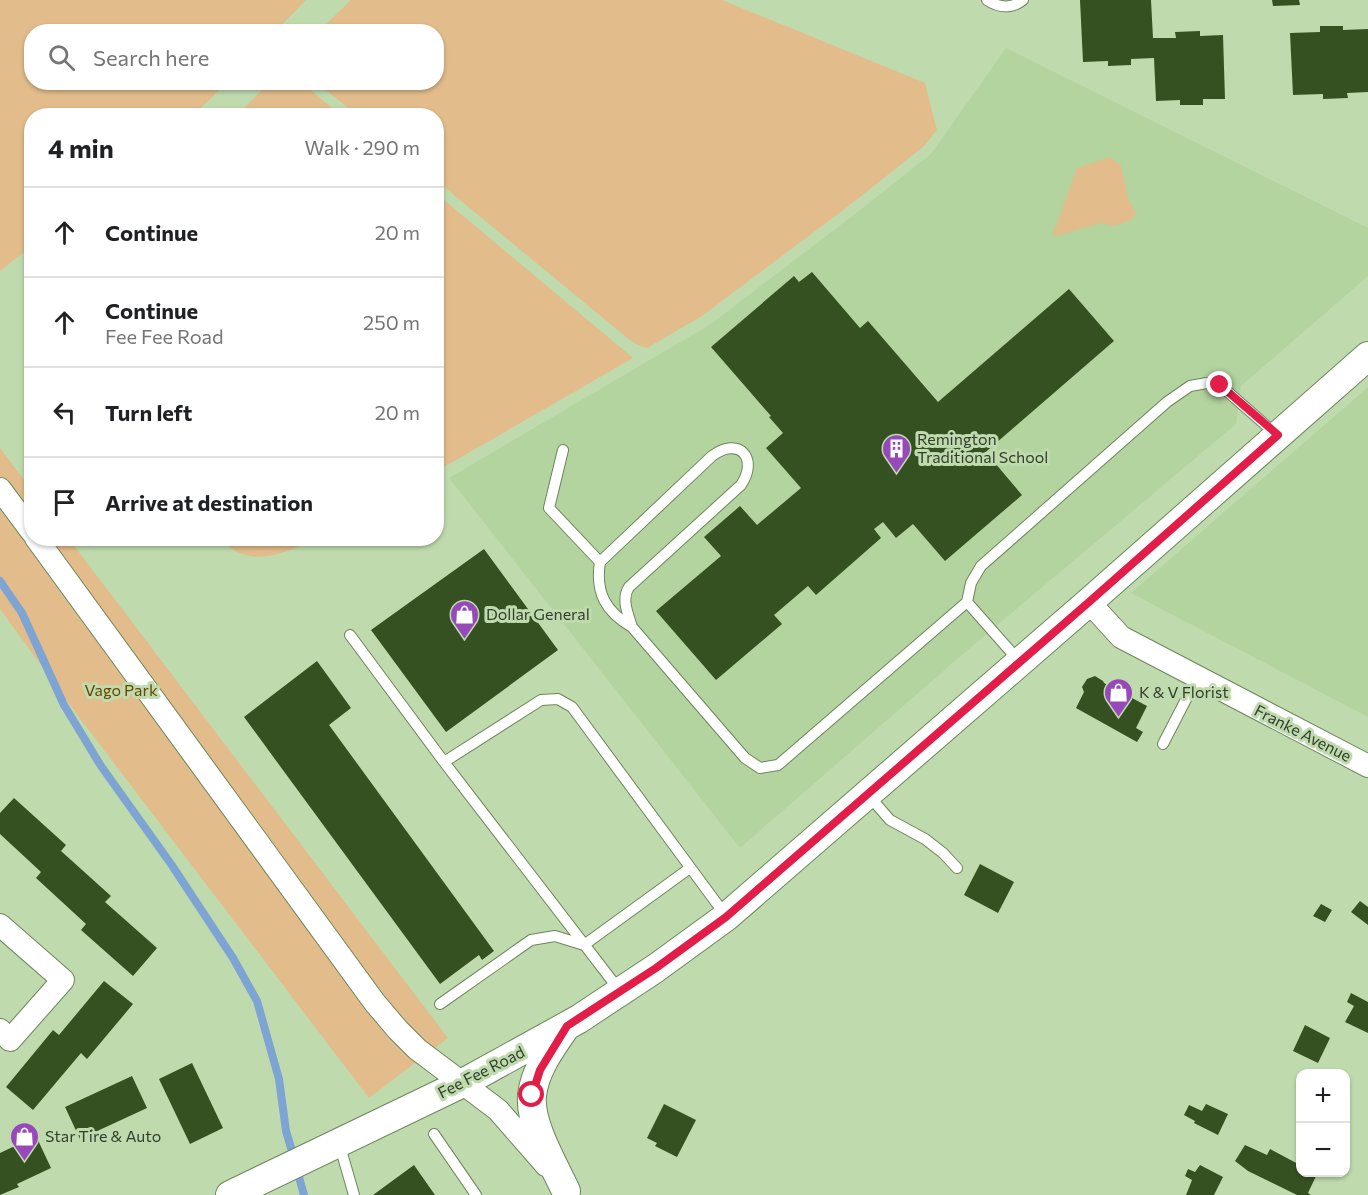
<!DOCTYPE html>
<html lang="en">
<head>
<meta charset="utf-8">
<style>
  :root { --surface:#fff; --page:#f6f6f6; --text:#202124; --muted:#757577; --line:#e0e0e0 }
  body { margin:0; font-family:Commissioner,sans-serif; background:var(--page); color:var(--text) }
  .controls { position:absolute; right:18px; bottom:18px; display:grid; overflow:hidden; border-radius:12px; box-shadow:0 2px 4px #0004 }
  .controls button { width:54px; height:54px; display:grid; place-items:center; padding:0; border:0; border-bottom:2px solid var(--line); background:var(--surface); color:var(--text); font:30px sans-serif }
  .stop { position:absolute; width:18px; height:18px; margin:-14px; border:4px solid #e11d48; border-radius:50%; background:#fff }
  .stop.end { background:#e11d48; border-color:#fff; box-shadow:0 2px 6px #0008 }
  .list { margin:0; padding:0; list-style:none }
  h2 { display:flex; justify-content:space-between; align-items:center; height:78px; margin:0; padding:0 24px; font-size:26px }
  h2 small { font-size:20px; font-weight:400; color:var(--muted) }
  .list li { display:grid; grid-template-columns:39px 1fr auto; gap:18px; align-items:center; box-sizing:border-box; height:90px; padding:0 24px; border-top:2px solid var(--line) }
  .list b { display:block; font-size:22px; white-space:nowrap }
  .list p { margin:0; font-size:20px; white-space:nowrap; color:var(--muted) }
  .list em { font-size:20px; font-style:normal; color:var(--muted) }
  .icon { flex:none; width:33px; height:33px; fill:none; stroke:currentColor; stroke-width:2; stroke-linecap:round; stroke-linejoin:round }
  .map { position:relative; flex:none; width:1368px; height:1195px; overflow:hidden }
  .search { position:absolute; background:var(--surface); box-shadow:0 2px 4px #0004; left:24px; top:24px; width:420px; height:66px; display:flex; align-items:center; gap:15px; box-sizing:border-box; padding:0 21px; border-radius:24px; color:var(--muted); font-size:22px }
  .panel { position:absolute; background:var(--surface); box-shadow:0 2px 4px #0004; left:24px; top:108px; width:420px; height:438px; border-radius:24px }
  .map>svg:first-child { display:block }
  .built { fill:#b3d39f }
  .green { fill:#e2bc8a }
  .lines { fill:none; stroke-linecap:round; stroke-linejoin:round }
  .stream { stroke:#7da4d3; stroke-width:8 }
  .building { fill:#355121 }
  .service-casing { stroke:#6c865c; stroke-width:12 }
  .minor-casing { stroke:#6c865c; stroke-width:24 }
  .tertiary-casing { stroke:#6c865c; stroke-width:30 }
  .service { stroke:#fff; stroke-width:10 }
  .minor { stroke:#fff; stroke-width:22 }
  .tertiary { stroke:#fff; stroke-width:28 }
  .route { stroke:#e11d48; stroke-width:8 }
  .labels { text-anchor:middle; stroke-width:6; stroke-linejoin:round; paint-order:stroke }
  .poi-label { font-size:16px; fill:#323e2b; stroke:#bfdbae; text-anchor:start }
  .park-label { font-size:16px; fill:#6b4502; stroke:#bfdbae }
  .street-label { font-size:16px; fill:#323e2b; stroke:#bfdbae }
</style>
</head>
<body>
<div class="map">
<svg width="1368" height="1195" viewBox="0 0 1368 1195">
  <rect width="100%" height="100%" fill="#bfdbae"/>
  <path class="built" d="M 1006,48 L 1368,228 L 1368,276 L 1241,386 L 1236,424 L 963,654 L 740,848 L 449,478 L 711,324 L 855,214 L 931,154 Z
    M 1368,387 L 1368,717 L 1131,593 Z"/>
  <path class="green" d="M 0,0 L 306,0 L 276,31 L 32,32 L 32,82 L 226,83 L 194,115 L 32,116 L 31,247 L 0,271 Z
    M 351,0 L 722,0 L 925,83 L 937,130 L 923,147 L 846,208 L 702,316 L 647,348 L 636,344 L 626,337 L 437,181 L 436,116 L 357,115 L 317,83 L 436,82 L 436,32 L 319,31 Z
    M 269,83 L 302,83 L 341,115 L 237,115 Z
    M 1110,157 L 1121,165 L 1129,202 L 1135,210 L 1135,217 L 1121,224 L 1113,226 L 1102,223 L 1056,236 L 1053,234 L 1077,168 Z
    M 437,194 L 633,358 L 437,471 L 436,471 Z
    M 0,448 L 31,489 L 32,538 L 69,539 L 448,1038 L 369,1098 L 75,712 L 0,609 Z
    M 220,539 L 315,539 C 282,554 250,570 220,539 Z"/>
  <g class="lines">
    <path class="stream" d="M 0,581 L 22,613 L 64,705 L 101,766 L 171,864 L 233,958 L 257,1001 L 279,1079 L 286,1131 L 294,1158
      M 297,1170 L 304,1195"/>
  </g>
  <path class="building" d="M 1080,0 L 1151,0 L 1153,38 L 1176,38 L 1175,32 L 1200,31 L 1200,36 L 1223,35 L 1225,99 L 1203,99 L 1203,105 L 1180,105 L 1180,100 L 1156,101 L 1154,58 L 1131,59 L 1131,65 L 1108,66 L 1108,61 L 1083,62 Z
    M 1272,0 L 1299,0 L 1300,5 L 1273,6 Z
    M 1320,26 L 1343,26 L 1343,30 L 1368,29 L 1368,92 L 1347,93 L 1348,98 L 1323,99 L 1323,94 L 1293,95 L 1290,33 L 1320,32 Z
    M 812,272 L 860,328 L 868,321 L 938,402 L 1069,289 L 1114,341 L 981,456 L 985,460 L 989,456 L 1022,495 L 945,561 L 913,524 L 896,538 L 883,522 L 874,529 L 881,538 L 816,595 L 808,586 L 774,615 L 782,624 L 716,680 L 656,611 L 721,556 L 704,537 L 740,506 L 757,525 L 801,488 L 766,448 L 783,433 L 769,417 L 771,416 L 711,347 L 794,276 L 799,282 Z
    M 484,549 L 558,650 L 446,732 L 371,630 Z
    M 317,661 L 351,708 L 329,725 L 494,951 L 482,960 L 479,955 L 440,984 L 244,717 Z
    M 1095,676 L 1103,681 L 1104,683 L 1147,706 L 1136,728 L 1143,732 L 1137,742 L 1076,708 L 1084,692 L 1082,687 L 1087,679 Z
    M 14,798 L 66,845 L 61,851 L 111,896 L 105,902 L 157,948 L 133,976 L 81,930 L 86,924 L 36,878 L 41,872 L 0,834 L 0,813 Z
    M 980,864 L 1014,882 L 998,913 L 964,895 Z
    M 1360,901 L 1368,907 L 1368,925 L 1351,912 Z
    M 1321,904 L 1332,910 L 1325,922 L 1313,916 Z
    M 104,981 L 133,1004 L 87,1059 L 81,1053 L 33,1110 L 6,1087 L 53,1030 L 59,1035 Z
    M 1351,993 L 1368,1002 L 1368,1033 L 1345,1022 L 1354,1006 L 1347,1002 Z
    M 1305,1025 L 1330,1038 L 1318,1063 L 1293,1051 Z
    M 192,1063 L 223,1128 L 190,1144 L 159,1079 Z
    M 132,1076 L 147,1108 L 80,1139 L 65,1107 Z
    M 664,1104 L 696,1120 L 677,1157 L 655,1146 L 657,1143 L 647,1138 Z
    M 1206,1104 L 1228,1114 L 1218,1135 L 1194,1123 L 1195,1121 L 1184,1115 L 1189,1105 L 1202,1111 Z
    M 36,1136 L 51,1168 L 17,1184 L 19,1187 L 0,1195 L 0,1153 Z
    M 1245,1145 L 1267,1155 L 1270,1149 L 1300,1165 L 1300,1172 L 1317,1174 L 1308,1193 L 1311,1195 L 1297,1195 L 1248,1171 L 1235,1161 Z
    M 414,1165 L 435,1195 L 373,1195 Z
    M 1200,1165 L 1223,1177 L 1214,1195 L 1186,1195 L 1192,1180 L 1185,1176 L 1188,1169 L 1195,1172 Z"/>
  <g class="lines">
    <defs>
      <path id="service" d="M 987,0 C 999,8 1012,9 1023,0
        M 563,450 L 549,508 L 600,562
        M 967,602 L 1019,661
        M 632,627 C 628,614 621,599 629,587 L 741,485 C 759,458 739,436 712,456 L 600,562 C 595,593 606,612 632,627 L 745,758 L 760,768 L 778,765 L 967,602 L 971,583 L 981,566 L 1167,402 L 1190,386 L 1207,383 L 1220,385 L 1277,435
        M 350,635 L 444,762 L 620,991
        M 1163,744 L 1197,678
        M 444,762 L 541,700 L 558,699 L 572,707 L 726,916
        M 869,796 L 890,820 L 925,839 L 943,853 L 957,868
        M 440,1004 L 531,940 L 555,936 L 584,945 L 690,868
        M 434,1134 L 476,1195
        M 339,1143 L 354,1195"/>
      <path id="minor" d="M 0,489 L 32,532
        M 36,538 L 375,1003 L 398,1030 L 417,1049 L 498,1110 L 546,1165
        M 1089,602 L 1121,637 L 1368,766
        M 0,925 L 63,980 L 10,1040 L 0,1030"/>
      <path id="tertiary" d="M 565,1028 C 551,1048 535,1070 532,1095 C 529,1124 554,1165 566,1191
        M 230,1195 L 463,1083 L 579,1019 L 656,968 L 726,917 L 1089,602 L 1368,356"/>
    </defs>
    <use href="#service" class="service-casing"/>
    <use href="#minor" class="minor-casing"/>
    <use href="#tertiary" class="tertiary-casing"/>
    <use href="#service" class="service"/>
    <use href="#minor" class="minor"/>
    <use href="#tertiary" class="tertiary"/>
  </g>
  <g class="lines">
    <path class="route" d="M 532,1095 L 540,1070 L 567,1026 L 656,968 L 726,917 L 1089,602 L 1278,435 L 1220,385"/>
  </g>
  <defs>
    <symbol id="building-pin" viewBox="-11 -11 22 30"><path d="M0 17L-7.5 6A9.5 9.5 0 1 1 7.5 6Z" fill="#9749ba" stroke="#bfdbae"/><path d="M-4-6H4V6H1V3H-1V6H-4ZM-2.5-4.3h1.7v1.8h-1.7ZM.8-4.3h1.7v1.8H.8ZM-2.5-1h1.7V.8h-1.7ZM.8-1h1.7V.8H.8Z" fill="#fff"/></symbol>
    <symbol id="shop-pin" viewBox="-11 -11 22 30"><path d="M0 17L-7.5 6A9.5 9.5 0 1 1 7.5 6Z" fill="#9749ba" stroke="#bfdbae"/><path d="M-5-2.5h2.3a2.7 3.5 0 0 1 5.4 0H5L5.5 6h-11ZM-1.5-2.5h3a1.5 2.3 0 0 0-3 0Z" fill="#fff"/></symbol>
  </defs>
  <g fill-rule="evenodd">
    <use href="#building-pin" x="880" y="432" width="33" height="45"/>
    <use href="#shop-pin" x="448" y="598" width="33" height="45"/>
    <use href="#shop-pin" x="1102" y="676" width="33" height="45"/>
    <use href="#shop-pin" x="8" y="1120" width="33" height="45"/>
  </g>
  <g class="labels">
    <g class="poi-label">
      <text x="917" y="445">Remington<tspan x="917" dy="18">Traditional School</tspan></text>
      <text x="486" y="620">Dollar General</text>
      <text x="1139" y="698">K &amp; V Florist</text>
      <text x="45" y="1142">Star Tire &amp; Auto</text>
    </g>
    <g class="park-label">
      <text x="121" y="696">Vago Park</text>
    </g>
    <g class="street-label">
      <text transform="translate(1303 733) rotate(27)" y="6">Franke Avenue</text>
      <text transform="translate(481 1072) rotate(-27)" y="6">Fee Fee Road</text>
    </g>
  </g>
</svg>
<div class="controls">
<button>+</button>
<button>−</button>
</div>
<div class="stop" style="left:532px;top:1095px"></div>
<div class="stop end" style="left:1220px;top:385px"></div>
<div class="search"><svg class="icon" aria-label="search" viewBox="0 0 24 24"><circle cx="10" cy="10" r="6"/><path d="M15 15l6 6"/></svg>Search here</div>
<section class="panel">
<h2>4 min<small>Walk · 290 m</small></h2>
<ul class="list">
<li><svg class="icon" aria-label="ahead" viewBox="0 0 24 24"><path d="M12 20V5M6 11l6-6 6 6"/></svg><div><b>Continue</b></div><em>20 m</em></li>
<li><svg class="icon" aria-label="ahead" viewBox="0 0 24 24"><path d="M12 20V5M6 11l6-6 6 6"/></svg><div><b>Continue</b><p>Fee Fee Road</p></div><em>250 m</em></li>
<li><svg class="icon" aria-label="left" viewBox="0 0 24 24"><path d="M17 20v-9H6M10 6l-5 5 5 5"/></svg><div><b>Turn left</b></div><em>20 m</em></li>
<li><svg class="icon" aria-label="arrive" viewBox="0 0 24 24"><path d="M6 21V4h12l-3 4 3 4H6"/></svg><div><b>Arrive at destination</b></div></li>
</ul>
</section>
</div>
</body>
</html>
